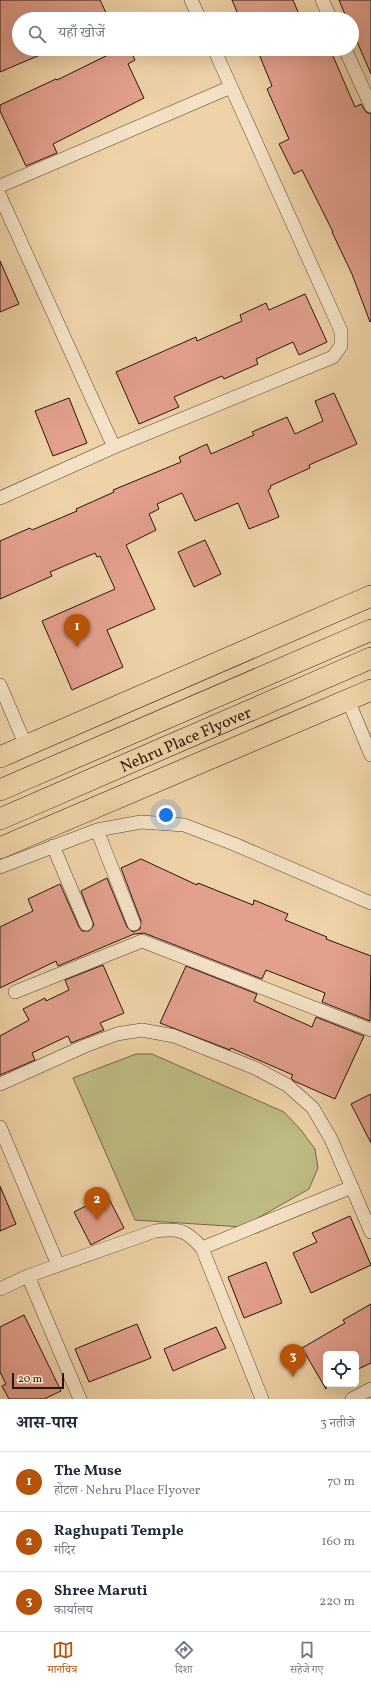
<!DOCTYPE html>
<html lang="hi">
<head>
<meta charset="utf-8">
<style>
  :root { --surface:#fff; --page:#f6f6f7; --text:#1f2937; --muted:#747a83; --line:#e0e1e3; --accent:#b45309 }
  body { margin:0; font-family:Vollkorn,"Noto Serif Devanagari",serif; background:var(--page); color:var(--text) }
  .controls { position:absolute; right:12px; bottom:12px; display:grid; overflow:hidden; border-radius:6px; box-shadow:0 4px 16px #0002 }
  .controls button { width:36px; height:36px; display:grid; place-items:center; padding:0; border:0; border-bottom:1px solid var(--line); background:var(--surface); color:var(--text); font:20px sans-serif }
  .scale { position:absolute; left:12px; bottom:10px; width:52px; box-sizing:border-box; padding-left:4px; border:2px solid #28140d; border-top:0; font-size:11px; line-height:14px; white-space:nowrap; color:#28140d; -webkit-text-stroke:3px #f5e2c6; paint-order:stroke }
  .you { position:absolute; left:166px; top:815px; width:14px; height:14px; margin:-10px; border:3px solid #fff; border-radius:50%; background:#1a73e8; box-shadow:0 0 0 6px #1a73e833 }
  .badge { display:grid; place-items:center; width:26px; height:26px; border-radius:50%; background:var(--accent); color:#fff; font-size:13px; font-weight:700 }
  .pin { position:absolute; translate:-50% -33px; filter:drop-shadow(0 1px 2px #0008) }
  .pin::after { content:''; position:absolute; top:21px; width:14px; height:12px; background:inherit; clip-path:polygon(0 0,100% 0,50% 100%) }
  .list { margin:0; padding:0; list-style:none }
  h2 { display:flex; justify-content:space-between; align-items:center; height:52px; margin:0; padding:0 16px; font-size:17px }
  h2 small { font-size:13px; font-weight:400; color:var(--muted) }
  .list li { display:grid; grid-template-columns:26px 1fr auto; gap:12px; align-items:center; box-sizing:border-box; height:60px; padding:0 16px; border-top:1px solid var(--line) }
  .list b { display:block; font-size:15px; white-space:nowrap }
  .list p { margin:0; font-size:13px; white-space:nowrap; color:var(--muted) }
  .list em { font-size:13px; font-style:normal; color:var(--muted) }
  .icon { flex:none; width:22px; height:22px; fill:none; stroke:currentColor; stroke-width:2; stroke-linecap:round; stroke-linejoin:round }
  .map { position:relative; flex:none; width:371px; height:1399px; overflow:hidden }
  .search { position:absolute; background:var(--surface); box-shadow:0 4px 16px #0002; left:12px; right:12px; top:12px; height:44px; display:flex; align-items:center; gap:10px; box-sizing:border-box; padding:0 14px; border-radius:22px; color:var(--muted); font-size:15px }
  .sheet { height:232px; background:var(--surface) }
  nav { display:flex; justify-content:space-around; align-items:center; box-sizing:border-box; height:56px; border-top:1px solid var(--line); background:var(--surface); font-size:11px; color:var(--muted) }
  nav a { display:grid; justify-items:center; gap:2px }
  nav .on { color:var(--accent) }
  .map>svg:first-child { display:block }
  .green { fill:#bfbb84; stroke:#746848 }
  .building { fill:#e3a08d; stroke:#28140d }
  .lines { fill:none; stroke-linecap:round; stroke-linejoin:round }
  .minor-casing { stroke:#5a4434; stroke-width:14 }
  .primary-casing { stroke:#28140d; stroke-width:22 }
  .minor { stroke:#f5e2c6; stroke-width:13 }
  .primary { stroke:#efd3a8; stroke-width:21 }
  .labels { text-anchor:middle; stroke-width:4; stroke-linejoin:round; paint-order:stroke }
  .street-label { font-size:16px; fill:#28140d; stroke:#f5e2c6 }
</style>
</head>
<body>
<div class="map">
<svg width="371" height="1399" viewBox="0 0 371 1399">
  <rect width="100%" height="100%" fill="#efd3a8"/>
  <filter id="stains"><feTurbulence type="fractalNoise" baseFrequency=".005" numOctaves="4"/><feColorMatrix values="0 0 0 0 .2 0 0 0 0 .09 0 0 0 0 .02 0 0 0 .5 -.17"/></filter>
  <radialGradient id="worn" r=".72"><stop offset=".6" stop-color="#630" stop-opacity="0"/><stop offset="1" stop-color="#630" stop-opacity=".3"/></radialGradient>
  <path class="green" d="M 136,1054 L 152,1054 L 284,1112 L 301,1130 L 315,1149 L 318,1168 L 309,1189 L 242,1227 L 135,1220 L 73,1078 Z"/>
  <path class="building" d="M 0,0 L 100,0 L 109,19 L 19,19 L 19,49 L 54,49 L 0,72 Z
    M 232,0 L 293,0 L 301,19 L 240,19 Z
    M 339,0 L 371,0 L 371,74 L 352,30 L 352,19 L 347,19 Z
    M 120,49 L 130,49 L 135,60 L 128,64 L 144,98 L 53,144 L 57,153 L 26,166 L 0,111 L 0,105 L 56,79 L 57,80 Z
    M 257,49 L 330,49 L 355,107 L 361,104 L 366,112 L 371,114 L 371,321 L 370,322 L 352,274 L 332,232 L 333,232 L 302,170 L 294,174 L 279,144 L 289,139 L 267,89 L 272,86 Z
    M 0,261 L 19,304 L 0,312 Z
    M 305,294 L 327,342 L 299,355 L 293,342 L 256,359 L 258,364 L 224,379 L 222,376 L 174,397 L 179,407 L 139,424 L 116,372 L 196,337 L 197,341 L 242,321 L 240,315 L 266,303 L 269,310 Z
    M 334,393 L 357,444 L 309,465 L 310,468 L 270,486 L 271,488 L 268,490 L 279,517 L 249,529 L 238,503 L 195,521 L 182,493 L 157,504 L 159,509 L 149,514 L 156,530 L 126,545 L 155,609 L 107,630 L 123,667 L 72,690 L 42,621 L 115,589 L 100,556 L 97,557 L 95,553 L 50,572 L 52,576 L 0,599 L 0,541 L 30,528 L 32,530 L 77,511 L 76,509 L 114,492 L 113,490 L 181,462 L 179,457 L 207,444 L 211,454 L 254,435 L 252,432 L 287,417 L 295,434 L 323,421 L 315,401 Z
    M 69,398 L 87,443 L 53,456 L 35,411 Z
    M 205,540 L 221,574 L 194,587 L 178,552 Z
    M 141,859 L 197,885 L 198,883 L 253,905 L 254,900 L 288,914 L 285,920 L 327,937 L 326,939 L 371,956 L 370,1021 L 322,1002 L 325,993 L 266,970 L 262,979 L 144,933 L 134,934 L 58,966 L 56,961 L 0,988 L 0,927 L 33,911 L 28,899 L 60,884 L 79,927 L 82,931 L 89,931 L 94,925 L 81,891 L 107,878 L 127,927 L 133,932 L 140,929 L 141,921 L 121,868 Z
    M 103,965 L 124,1013 L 100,1023 L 104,1030 L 71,1043 L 68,1036 L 32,1053 L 35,1060 L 0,1075 L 0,1036 L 29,1020 L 23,1009 L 45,998 L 46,1001 L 69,990 L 65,980 Z
    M 186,966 L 257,994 L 254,1001 L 312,1027 L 316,1017 L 364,1036 L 335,1099 L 294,1081 L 291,1078 L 293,1075 L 231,1048 L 230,1050 L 160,1023 Z
    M 371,1094 L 371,1143 L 351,1104 Z
    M 0,1186 L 16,1224 L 0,1231 Z
    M 107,1195 L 124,1228 L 91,1245 L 74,1212 Z
    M 350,1216 L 371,1265 L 311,1293 L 293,1253 L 317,1242 L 312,1233 Z
    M 266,1262 L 282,1303 L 244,1318 L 228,1277 Z
    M 371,1304 L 371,1363 L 356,1370 L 356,1354 L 326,1354 L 326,1389 L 302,1348 L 345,1323 L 343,1320 Z
    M 24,1315 L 61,1391 L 44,1399 L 9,1399 L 2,1386 L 6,1384 L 0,1372 L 0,1327 Z
    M 137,1324 L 151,1358 L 89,1382 L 75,1349 Z
    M 216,1327 L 226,1348 L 173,1371 L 164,1349 Z"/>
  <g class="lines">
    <defs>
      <path id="minor" d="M 191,0 L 200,19
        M 322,0 L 331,19
        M 345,49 L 371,106
        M 0,186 L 231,87
        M 0,196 L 114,447
        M 0,498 L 114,447 L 333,357 L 341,346 L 341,331 L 214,49
        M 0,685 L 26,746
        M 348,700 L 371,755
        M 97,830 L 134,924
        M 53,846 L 86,924
        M 0,867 L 97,830 L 141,822 L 184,825 L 234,844 L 371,903
        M 15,992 L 142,941 L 371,1030
        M 0,1084 L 85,1046 L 117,1034 L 142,1030 L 174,1036 L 255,1068 L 287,1085 L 313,1108 L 331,1139 L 371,1232
        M 0,1127 L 58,1265
        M 202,1248 L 352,1187
        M 28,1276 L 80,1399
        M 0,1289 L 28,1276 L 155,1231 C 179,1228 186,1230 202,1248 L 262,1399
        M 352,1399 L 371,1389"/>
      <g id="primary">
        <path d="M 0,757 L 371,596"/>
        <path d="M 0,790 L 371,630"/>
        <path id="s1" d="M 0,819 L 371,658"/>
        <path d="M 0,848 L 371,690"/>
      </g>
    </defs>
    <use href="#minor" class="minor-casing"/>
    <use href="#primary" class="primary-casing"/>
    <use href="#minor" class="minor"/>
    <use href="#primary" class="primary"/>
  </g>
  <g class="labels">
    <g class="street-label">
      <text dy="6" stroke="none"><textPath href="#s1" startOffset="202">Nehru Place Flyover</textPath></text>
    </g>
  </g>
  <rect width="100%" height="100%" filter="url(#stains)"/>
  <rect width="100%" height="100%" fill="url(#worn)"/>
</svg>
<div class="controls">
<button><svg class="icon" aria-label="locate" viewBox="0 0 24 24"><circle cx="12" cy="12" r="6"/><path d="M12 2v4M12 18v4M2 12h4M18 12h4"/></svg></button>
</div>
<div class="scale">20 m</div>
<div class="you"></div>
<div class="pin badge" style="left:77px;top:647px">1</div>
<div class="pin badge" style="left:97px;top:1220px">2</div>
<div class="pin badge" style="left:293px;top:1377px">3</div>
<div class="search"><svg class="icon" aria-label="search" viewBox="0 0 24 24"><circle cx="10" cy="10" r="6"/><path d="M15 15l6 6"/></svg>यहाँ खोजें</div>
</div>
<section class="sheet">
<h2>आस-पास<small>3 नतीजे</small></h2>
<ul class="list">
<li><span class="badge">1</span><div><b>The Muse</b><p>होटल · Nehru Place Flyover</p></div><em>70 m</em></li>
<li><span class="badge">2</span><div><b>Raghupati Temple</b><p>मंदिर</p></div><em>160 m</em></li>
<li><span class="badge">3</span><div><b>Shree Maruti</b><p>कार्यालय</p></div><em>220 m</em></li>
</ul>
</section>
<nav>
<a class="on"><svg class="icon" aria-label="map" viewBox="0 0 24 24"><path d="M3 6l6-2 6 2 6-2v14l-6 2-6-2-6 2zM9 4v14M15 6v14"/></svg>मानचित्र</a>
<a><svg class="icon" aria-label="directions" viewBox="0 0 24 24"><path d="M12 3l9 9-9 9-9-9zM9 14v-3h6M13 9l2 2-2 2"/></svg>दिशा</a>
<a><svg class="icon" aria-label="saved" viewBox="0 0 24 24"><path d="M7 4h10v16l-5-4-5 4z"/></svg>सहेजे गए</a>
</nav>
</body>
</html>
